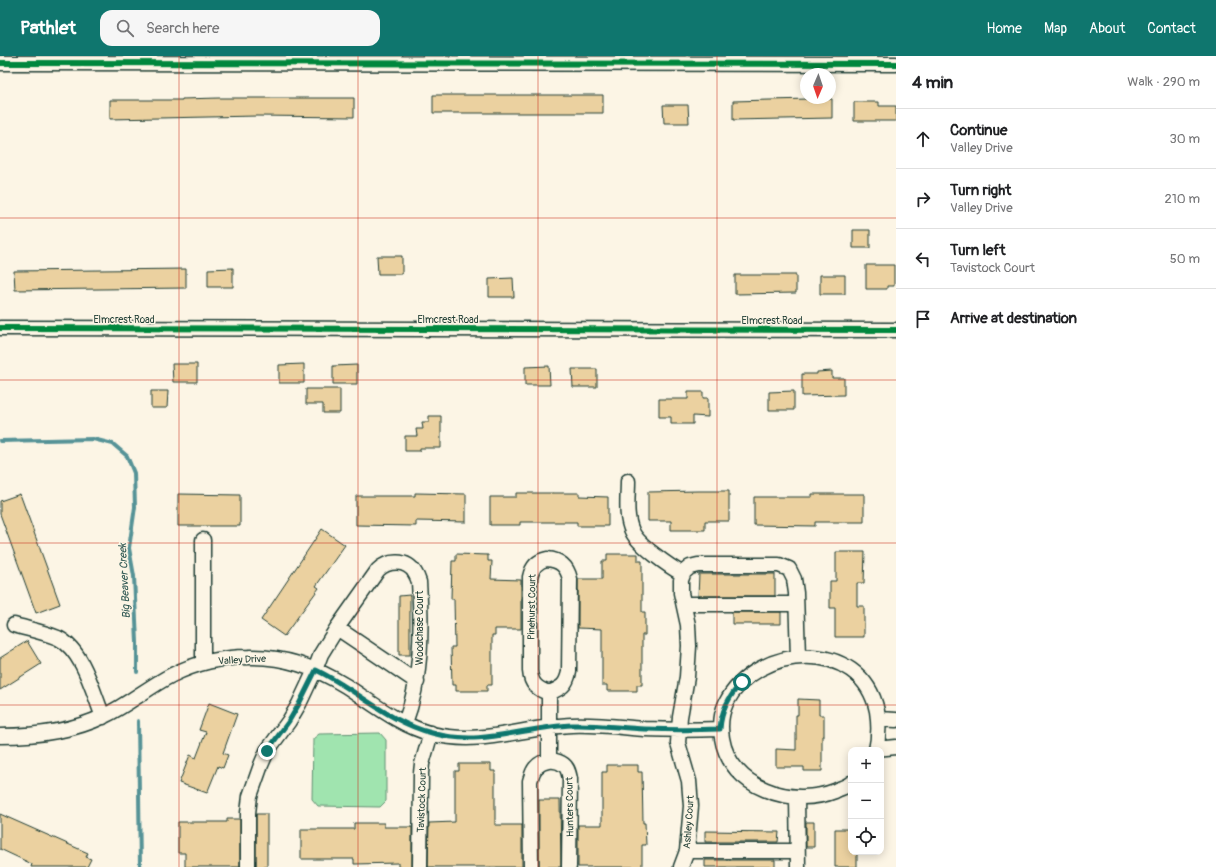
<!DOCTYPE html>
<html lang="en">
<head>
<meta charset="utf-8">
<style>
  :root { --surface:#fff; --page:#f6f6f6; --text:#202124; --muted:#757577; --line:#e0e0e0; --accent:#0f766e }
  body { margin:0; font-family:Pangolin,sans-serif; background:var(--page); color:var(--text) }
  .controls { position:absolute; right:12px; bottom:12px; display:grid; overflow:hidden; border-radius:8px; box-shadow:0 2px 10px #0003 }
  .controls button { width:36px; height:36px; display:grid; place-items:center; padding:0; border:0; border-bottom:1px solid var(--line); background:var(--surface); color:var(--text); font:20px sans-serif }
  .compass { position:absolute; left:800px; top:12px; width:36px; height:36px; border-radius:50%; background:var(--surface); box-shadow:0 2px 10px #0003; rotate:182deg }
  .stop { position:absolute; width:12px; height:12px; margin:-9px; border:3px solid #0f766e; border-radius:50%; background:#fff }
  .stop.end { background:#0f766e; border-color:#fff; box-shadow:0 1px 4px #0008 }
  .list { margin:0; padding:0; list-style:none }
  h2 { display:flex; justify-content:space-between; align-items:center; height:52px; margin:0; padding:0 16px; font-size:17px }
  h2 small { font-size:13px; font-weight:400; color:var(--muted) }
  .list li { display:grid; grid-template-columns:26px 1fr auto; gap:12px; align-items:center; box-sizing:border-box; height:60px; padding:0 16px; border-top:1px solid var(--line) }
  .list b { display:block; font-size:15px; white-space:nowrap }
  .list p { margin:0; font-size:13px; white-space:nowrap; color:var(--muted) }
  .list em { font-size:13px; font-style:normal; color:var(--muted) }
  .icon { flex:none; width:22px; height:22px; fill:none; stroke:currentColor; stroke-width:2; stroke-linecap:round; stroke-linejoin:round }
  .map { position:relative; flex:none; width:896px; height:811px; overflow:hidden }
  header { display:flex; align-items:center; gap:24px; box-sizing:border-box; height:56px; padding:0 20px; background:var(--accent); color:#fff }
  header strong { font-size:19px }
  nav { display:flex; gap:22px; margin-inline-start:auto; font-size:14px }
  .search { width:280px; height:36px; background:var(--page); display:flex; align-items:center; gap:10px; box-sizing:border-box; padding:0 14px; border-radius:12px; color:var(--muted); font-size:15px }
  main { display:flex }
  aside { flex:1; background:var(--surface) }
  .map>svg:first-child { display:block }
  .green { fill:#a0e4af; stroke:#609072 }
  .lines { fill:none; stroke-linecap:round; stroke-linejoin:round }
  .stream { stroke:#579397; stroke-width:4 }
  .building { fill:#ebd1a0; stroke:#1f3d34 }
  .minor-casing { stroke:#1f3d34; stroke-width:17 }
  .minor { stroke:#fcf5e5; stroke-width:14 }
  .cycleway-casing { stroke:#fcf5e5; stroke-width:8 }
  .cycleway { stroke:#00873e; stroke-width:6 }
  .route { stroke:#0f766e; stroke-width:5 }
  .grid { fill:none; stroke:#c8321e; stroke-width:1; stroke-opacity:0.55 }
  .labels { text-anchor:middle; stroke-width:3; stroke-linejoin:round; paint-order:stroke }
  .street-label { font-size:10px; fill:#1f3d34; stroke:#fcf5e5 }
  .water-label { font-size:11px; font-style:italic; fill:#325a55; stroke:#fcf5e5 }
</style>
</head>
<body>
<header>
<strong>Pathlet</strong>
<div class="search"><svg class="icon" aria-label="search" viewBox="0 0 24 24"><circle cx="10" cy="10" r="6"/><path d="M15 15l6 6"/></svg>Search here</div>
<nav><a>Home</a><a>Map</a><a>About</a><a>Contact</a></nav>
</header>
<main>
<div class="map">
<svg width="896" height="811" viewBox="0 0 896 811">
  <rect width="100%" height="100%" fill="#fcf5e5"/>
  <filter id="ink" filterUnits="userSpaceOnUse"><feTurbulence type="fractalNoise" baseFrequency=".025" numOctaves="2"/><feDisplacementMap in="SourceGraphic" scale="8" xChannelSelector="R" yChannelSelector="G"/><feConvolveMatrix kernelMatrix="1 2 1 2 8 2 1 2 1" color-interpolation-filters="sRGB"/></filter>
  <g filter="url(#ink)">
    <path class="green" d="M 380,677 L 386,684 L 386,745 L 380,751 L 318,750 L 312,743 L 313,683 L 319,678 Z"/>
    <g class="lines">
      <path class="stream" d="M 0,385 L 93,383 L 113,388 L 127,400 L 134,417 L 135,451 L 129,492 L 134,520 L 137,586 L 137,616
        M 138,665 L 140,811"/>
    </g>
    <path class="building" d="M 433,39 L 603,39 L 603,57 L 433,57 Z
      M 219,42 L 354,42 L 354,61 L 257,60 L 110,63 L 110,44 L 182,44 L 182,43 Z
      M 808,43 L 832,43 L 832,62 L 733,64 L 733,45 Z
      M 854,46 L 879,46 L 879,50 L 896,50 L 896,65 L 854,65 Z
      M 663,49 L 688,49 L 689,67 L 664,67 Z
      M 853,174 L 870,174 L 870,192 L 853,192 Z
      M 377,200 L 402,200 L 402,218 L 378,218 Z
      M 866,209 L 894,209 L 894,230 L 887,230 L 887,233 L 866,233 Z
      M 233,212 L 233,231 L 208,231 L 208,213 Z
      M 186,213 L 186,232 L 15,234 L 14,215 Z
      M 735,219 L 796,219 L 796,237 L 735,238 Z
      M 820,219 L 845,219 L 845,238 L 820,238 Z
      M 513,222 L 514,241 L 489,241 L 489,223 Z
      M 172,308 L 197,308 L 197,326 L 173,326 Z
      M 304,308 L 304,327 L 279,327 L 279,309 Z
      M 357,309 L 357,328 L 333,328 L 333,310 Z
      M 549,310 L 550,329 L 525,329 L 525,311 Z
      M 572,313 L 597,313 L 597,331 L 573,331 Z
      M 832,315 L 832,322 L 844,322 L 844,339 L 802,340 L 802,318 L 817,318 L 817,316 Z
      M 306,333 L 340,333 L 340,357 L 323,357 L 323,348 L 306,348 Z
      M 151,335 L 168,335 L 167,352 L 151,352 Z
      M 794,335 L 794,354 L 769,354 L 769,336 Z
      M 688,336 L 703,336 L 703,342 L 708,342 L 708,361 L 693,360 L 693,368 L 671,368 L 671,361 L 659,361 L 659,343 L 688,343 Z
      M 429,360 L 441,360 L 441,392 L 420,392 L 420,395 L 405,395 L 405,380 L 417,380 L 416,373 L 423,373 L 422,366 L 429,366 Z
      M 698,435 L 729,435 L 729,465 L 705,465 L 705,474 L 671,474 L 671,465 L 648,465 L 648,436 Z
      M 415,437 L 466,438 L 466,466 L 416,465 L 416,470 L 356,469 L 356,440 L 415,440 Z
      M 516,437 L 579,437 L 579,440 L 608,441 L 608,470 L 577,470 L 577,466 L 520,466 L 520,469 L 490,469 L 490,441 L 516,441 Z
      M 20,438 L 60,548 L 36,557 L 0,458 L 0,445 Z
      M 178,438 L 240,439 L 240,470 L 178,470 Z
      M 812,438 L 864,438 L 864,466 L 815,466 L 815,470 L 754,469 L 754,441 L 812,441 Z
      M 322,473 L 345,489 L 316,530 L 319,532 L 284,580 L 261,564 Z
      M 836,496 L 865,496 L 864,527 L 857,527 L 857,550 L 864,550 L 864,581 L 835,581 L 835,552 L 830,552 L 830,525 L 836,525 Z
      M 456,498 L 488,499 L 488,505 L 492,505 L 491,523 L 521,524 L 521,573 L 495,573 L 495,579 L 492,579 L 492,629 L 487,629 L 487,635 L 456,635 L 456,629 L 452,629 L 451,591 L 455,591 L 454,543 L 451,543 L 452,505 L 456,505 Z
      M 607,498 L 638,498 L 638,505 L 642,505 L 642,556 L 645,556 L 645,579 L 642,579 L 642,629 L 637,629 L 637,635 L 607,635 L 607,629 L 602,629 L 602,573 L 578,572 L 578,523 L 602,523 L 602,505 L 607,505 Z
      M 699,518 L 775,518 L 775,540 L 698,540 Z
      M 410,539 L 410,599 L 399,599 L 399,540 Z
      M 732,556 L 781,556 L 781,568 L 732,568 Z
      M 27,585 L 41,608 L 0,634 L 0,602 Z
      M 798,643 L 819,644 L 819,659 L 824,659 L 824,680 L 822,680 L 822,715 L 804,715 L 804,711 L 776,711 L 776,693 L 796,694 L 796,659 L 798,659 Z
      M 209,647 L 237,658 L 223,697 L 228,699 L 223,712 L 218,710 L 207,737 L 179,727 L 190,699 L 196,702 L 206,676 L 199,674 Z
      M 459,708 L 491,708 L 491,715 L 495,715 L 495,769 L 522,769 L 522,811 L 428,811 L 429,767 L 455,766 L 455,715 L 459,715 Z
      M 607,709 L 638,709 L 638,716 L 642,716 L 643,767 L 645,767 L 646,789 L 642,789 L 642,811 L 578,811 L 578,769 L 602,769 L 602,716 L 607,716 Z
      M 539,744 L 560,744 L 561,811 L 539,811 Z
      M 0,758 L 88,797 L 86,801 L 91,803 L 87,811 L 31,811 L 32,808 L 0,793 Z
      M 256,758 L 267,758 L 267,811 L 256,811 Z
      M 227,763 L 240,763 L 240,811 L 185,811 L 185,797 L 178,797 L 178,766 L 227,766 Z
      M 806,766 L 814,766 L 814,791 L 806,791 Z
      M 354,767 L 384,767 L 384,771 L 412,771 L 412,811 L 398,811 L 398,807 L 354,808 L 354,803 L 301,803 L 301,773 L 354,773 Z
      M 835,773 L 851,773 L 851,796 L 857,796 L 857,811 L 835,811 Z
      M 705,775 L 779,776 L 778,786 L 705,786 Z
      M 705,804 L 775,804 L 775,811 L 705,811 Z"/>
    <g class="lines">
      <defs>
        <path id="minor" d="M 0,7 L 896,8
          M 0,272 L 896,274
          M 628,425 C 628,441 625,460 632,475 C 637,488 670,511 683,518
          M 547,503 C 560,504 567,510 570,523 L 569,616 C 566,630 561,632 549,637 C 537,633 531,628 530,615 L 530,521 C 532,511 537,505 547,503 Z
          M 684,548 L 796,548
          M 14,569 C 28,573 44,576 58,582 C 83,594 93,636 103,661
          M 337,572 L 417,626
          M 203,607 L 203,484
          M 549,637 L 549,705
          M 878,663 L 896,664
          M 0,680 C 36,680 71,676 104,660 C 128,649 148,631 172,619 C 196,607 222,601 249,601 C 284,600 317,612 346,630 C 374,648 399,669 432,678 C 483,690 522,671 572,669 C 596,668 620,671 644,673 C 669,674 695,674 720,673
          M 876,693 L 896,691
          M 851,727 C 847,731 840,732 835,735 C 792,752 730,732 722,682 C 720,670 721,658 726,647 C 756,588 861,580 877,655 C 879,668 879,681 876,694
          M 797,741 L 798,811
          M 687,795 L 797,795
          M 248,811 L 248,757 L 250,740 L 261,709 L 267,695 L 289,665 L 299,648 L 315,614 L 321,598 L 337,572 L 378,514 C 388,504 407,503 415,517 C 417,520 418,523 419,526 C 422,574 422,622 405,667
          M 420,811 L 421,717 L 422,708 L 431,677
          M 531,811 L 530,725 C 531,722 532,718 533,716 C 538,705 554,701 564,709 C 568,712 569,718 570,723 L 569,811
          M 681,811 L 687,795 L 691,750 L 689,725 L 678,687 L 680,661 L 687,621 L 689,590 L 688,569 L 681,537 L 681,524 L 684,516 L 690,511 L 698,509 L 779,509 L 789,513 L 794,523 L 796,537 L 798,601"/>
      </defs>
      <use href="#minor" class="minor-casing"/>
      <use href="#minor" class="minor"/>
      <defs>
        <path id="cycleway" d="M 0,7 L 896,8
          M 0,272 L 896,274"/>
      </defs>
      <use href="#cycleway" class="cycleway-casing"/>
      <use href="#cycleway" class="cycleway"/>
    </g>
  </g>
  <g class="lines" filter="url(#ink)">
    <path class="route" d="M 267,695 L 289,665 L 299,648 L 316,614 C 356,633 388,666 432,677 C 482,691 523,671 572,669 C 597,668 620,672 645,673 C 670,674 695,674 720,673 C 721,654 729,640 742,626"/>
  </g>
  <path class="grid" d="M 179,0 L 179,811M 358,0 L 358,811M 538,0 L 538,811M 717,0 L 717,811M 0,162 L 896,162M 0,324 L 896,324M 0,487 L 896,487M 0,649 L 896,649"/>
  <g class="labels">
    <g class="street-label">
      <text x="124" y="267">Elmcrest Road</text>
      <text x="448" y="267">Elmcrest Road</text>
      <text x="772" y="268">Elmcrest Road</text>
      <text transform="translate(531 551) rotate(-89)" y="4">Pinehurst Court</text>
      <text transform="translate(419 572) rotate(-90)" y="4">Woodchase Court</text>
      <text transform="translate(242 603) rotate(-3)" y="4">Valley Drive</text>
      <text transform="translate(421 744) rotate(-88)" y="4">Tavistock Court</text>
      <text transform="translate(569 751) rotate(-91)" y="4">Hunters Court</text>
      <text transform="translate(688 766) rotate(-86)" y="4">Ashley Court</text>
    </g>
    <g class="water-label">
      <text transform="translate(124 525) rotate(-93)" y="4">Big Beaver Creek</text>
    </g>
  </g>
</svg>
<div class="controls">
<button>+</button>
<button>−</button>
<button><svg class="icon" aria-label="locate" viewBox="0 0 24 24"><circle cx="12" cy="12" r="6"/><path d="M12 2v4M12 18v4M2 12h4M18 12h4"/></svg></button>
</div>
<svg class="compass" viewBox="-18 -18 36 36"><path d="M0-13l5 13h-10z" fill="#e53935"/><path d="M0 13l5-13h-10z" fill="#757577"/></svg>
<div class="stop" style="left:742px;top:626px"></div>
<div class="stop end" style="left:267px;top:695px"></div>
</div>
<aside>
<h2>4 min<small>Walk · 290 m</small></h2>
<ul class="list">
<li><svg class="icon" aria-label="ahead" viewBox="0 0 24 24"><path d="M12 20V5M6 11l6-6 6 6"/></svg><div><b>Continue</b><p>Valley Drive</p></div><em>30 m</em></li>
<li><svg class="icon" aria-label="right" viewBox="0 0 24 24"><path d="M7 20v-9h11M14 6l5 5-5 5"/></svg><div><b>Turn right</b><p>Valley Drive</p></div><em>210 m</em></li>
<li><svg class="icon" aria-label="left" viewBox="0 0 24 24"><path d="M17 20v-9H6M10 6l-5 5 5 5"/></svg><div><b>Turn left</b><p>Tavistock Court</p></div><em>50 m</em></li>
<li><svg class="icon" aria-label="arrive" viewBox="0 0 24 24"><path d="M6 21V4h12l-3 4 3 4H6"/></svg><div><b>Arrive at destination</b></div></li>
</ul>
</aside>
</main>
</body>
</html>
